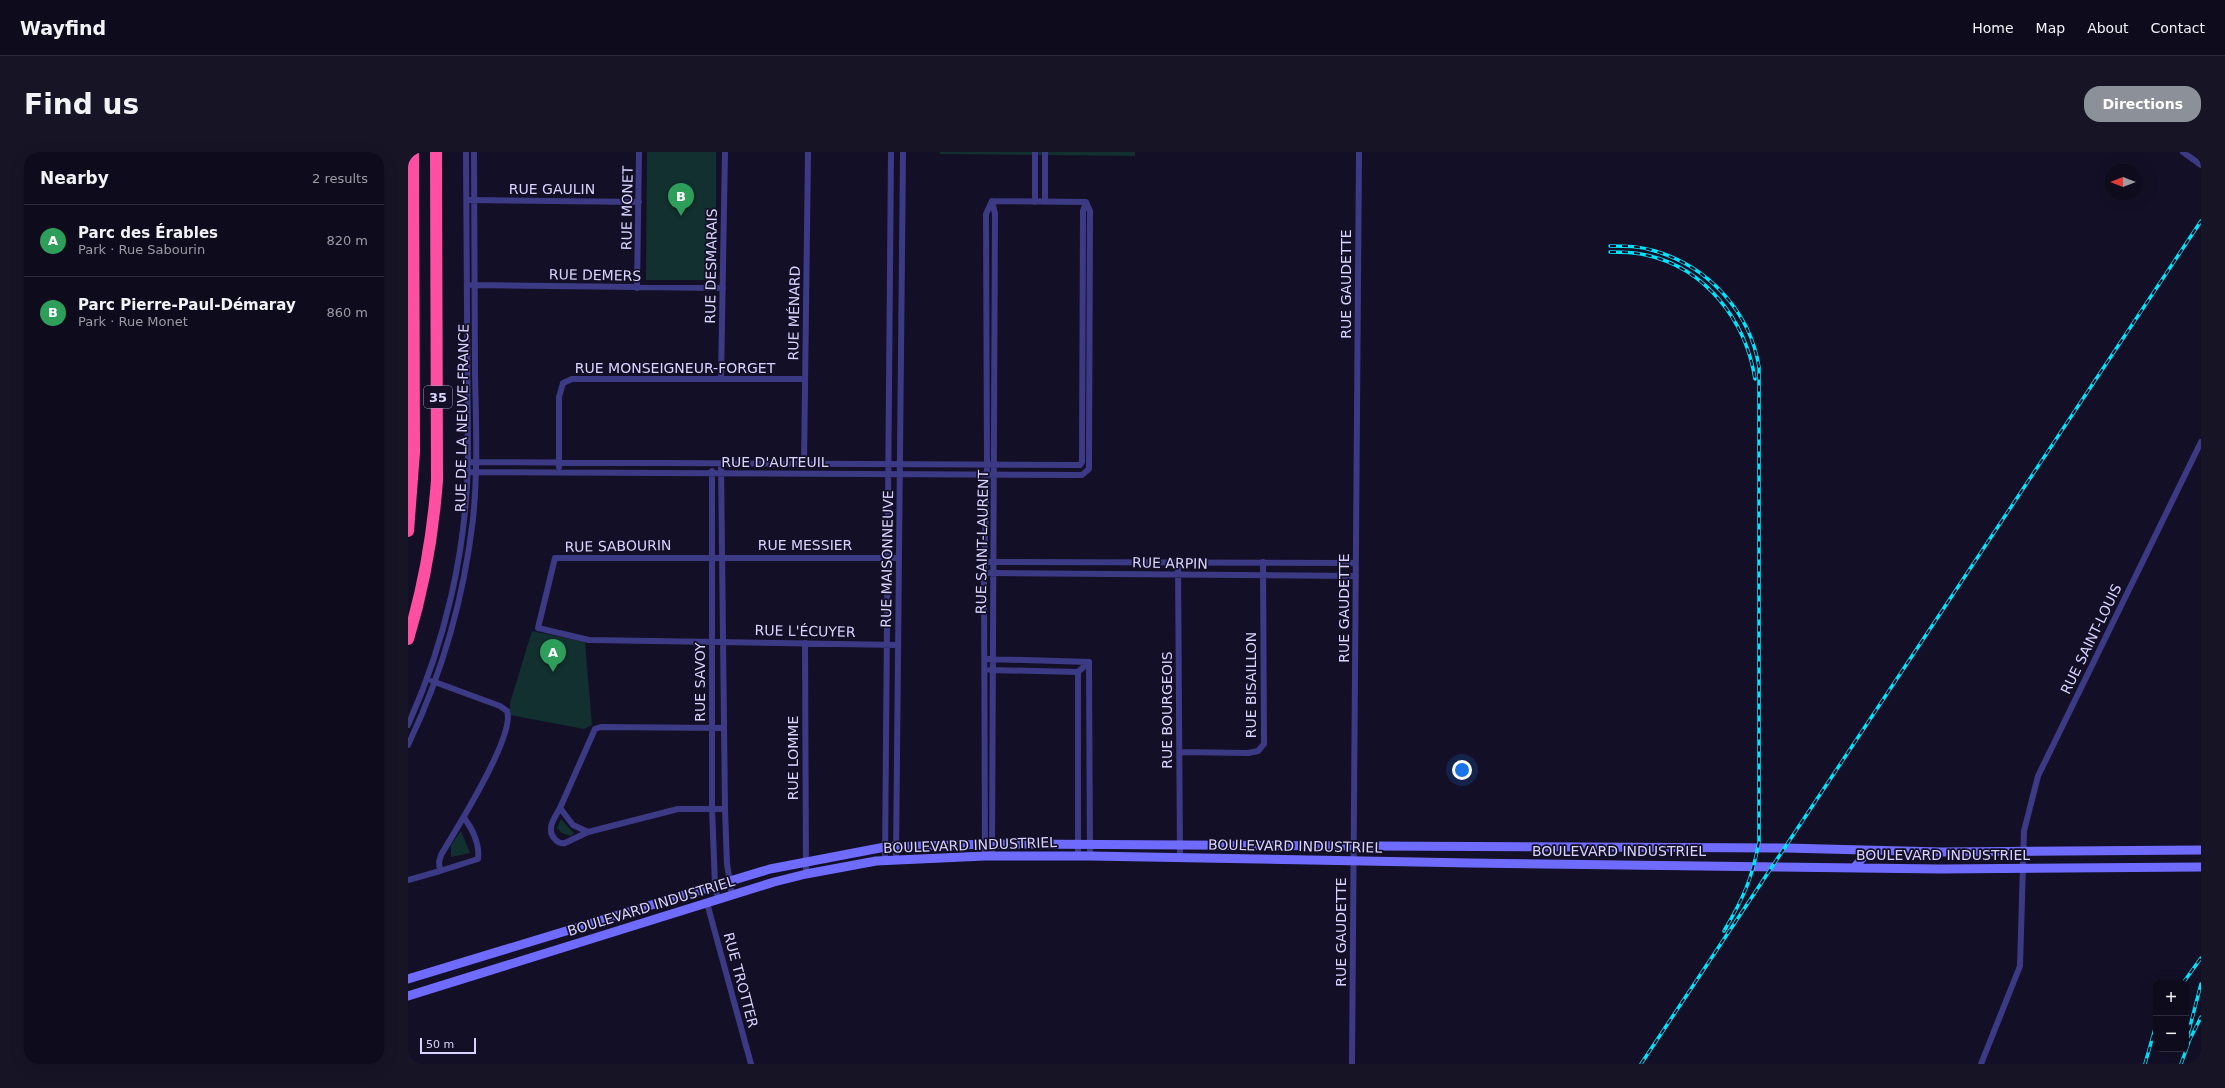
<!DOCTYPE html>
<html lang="en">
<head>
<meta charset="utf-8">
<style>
  :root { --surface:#0e0b1c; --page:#171425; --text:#f1f3f6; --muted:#9b9ba3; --line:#2e2b3b; --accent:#8c9099 }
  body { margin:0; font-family:"DejaVu Sans",sans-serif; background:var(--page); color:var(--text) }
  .controls { position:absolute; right:12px; bottom:12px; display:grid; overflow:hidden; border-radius:8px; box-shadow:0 4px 16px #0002 }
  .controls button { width:36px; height:36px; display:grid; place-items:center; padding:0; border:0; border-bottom:1px solid var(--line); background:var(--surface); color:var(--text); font:20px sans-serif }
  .compass { position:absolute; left:1697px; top:12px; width:36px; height:36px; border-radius:50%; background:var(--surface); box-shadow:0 4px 16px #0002; rotate:270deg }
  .scale { position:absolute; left:12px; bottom:10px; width:56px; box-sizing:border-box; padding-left:4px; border:2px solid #d9d4ff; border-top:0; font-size:11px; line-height:14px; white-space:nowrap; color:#d9d4ff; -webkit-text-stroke:3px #130f26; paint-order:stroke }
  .you { position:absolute; left:1054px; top:618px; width:14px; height:14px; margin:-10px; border:3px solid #fff; border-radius:50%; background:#1a73e8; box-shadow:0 0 0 6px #1a73e833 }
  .badge { display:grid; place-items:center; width:26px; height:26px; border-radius:50%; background:var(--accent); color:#fff; font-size:13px; font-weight:700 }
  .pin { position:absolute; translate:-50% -33px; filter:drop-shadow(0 1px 2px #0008) }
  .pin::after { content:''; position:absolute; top:21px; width:14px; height:12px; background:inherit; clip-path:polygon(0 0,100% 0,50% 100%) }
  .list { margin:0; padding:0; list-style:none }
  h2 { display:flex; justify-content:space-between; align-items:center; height:52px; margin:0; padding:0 16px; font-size:17px }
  h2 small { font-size:13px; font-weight:400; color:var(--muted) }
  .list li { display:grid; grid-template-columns:26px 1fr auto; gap:12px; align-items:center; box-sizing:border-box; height:72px; padding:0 16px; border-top:1px solid var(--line) }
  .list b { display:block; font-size:15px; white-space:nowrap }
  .list p { margin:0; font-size:13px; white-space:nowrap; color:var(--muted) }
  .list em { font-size:13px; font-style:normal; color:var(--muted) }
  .map { position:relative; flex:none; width:1793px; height:912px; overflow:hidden; border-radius:16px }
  header { display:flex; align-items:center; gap:24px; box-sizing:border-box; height:56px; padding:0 20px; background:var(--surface); border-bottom:1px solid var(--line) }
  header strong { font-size:19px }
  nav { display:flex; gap:22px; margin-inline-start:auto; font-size:14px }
  .intro { display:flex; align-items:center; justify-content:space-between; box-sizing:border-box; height:96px; padding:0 24px }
  h1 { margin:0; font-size:28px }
  .button { padding:10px 18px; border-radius:16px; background:var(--accent); color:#fff; font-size:14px; font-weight:700 }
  main { display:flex; gap:24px; padding:0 24px }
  aside { flex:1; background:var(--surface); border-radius:16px; box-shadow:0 4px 16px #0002 }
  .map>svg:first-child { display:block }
  .park { fill:#12302f }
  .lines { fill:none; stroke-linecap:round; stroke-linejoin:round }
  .street { stroke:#3d3a85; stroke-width:6 }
  .secondary { stroke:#6f6bff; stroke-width:9 }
  .highway { stroke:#ff4fa3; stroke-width:12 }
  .rail-casing { stroke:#00e5ff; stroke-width:3.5 }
  .rail { stroke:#130f26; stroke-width:2; stroke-dasharray:6; stroke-linecap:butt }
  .labels { text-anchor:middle; stroke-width:3.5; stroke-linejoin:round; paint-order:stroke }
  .shield { fill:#130f26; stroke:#9e99be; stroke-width:1 }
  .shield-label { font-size:13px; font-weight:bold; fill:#d9d4ff }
  .street-label { font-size:14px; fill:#d9d4ff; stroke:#130f26 }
</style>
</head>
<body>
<header>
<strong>Wayfind</strong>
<nav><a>Home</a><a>Map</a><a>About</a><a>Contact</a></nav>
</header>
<div class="intro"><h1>Find us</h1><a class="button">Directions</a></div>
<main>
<aside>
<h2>Nearby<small>2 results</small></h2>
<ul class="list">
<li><span class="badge" style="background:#2e9e5b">A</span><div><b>Parc des Érables</b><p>Park · Rue Sabourin</p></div><em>820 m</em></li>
<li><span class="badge" style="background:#2e9e5b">B</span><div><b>Parc Pierre-Paul-Démaray</b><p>Park · Rue Monet</p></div><em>860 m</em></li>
</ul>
</aside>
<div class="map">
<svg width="1793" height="912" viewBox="0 0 1793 912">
  <rect width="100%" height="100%" fill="#130f26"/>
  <path class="park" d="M 239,0 L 308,0 L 308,128 L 238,128 Z
    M 532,0 L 727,0 L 727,4 L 532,2 Z
    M 124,479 L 177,490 L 184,573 L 176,577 L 102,563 L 102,551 Z
    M 153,667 L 166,681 L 163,684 L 154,681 L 149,676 Z
    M 53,679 L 62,701 L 43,705 L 43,693 Z"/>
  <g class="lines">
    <path class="street" d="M 1775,0 L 1793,13
      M 62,48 L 231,50
      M 627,50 L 627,0
      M 637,50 L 637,0
      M 64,133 L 315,136
      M 229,136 L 231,0
      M 313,227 L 317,0
      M 60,310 L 672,313
      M 313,311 L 317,657 L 319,712 L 324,743
      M 672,313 L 674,310 L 675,59 L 678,50
      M 396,314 L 400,0
      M 151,315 L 151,245 L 155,231 L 164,227 L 397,227
      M 304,319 L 304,656 L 307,733 L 310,747
      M 60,320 L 674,323 L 681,317 L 682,59 L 678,50 L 584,49
      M 581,410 L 948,411
      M 770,410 L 772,705
      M 581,421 L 948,424
      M 397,491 L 398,722
      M 490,493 L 181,488 L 130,476 L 147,406 L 491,406
      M 580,507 L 681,510
      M 681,510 L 682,704
      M 582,518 L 670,520 L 681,510
      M 670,520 L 670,704
      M 0,573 C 37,491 58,400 60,310 L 58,0
      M 316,576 L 193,575 L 187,577 L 152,656 L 165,673 L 180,680 L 270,657 L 317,657
      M 0,593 C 34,522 56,445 65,367 C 70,319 68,270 67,221 C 67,148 66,74 66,0
      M 772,600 L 840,601 L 850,599 L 856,592 L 855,410
      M 152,656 C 147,665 138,677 146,686 C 149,690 152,692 157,691 L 180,680
      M 577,704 L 576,421 L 579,313 L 578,62 L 584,49
      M 584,704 L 587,62 L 584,49
      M 488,707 L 495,0
      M 477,708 L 483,0
      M 32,719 L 70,707 C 72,694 65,677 56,666
      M 0,728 L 32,719 L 31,710 L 33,703 C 47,679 108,583 99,559 L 92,554 L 24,529
      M 299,751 L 343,912
      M 944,912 L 951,0
      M 1573,912 L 1612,814 L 1616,679 L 1630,624 L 1793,290"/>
    <path class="secondary" d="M 1446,716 L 1460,699
      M 0,827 L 362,717 L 477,695 L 584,692 L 1378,696 L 1534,700 L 1793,698
      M 0,844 L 366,730 L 398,722 L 468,709 L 577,704 L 682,704 L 1062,711 L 1532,717 L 1793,715"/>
    <path class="highway" d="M 0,379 L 6,300 L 5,0
      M 0,487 C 16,435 25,382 29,328 L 28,0"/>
    <defs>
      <path id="rail" d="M 1202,94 C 1217,94 1232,94 1247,99 C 1301,115 1342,160 1351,215 L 1351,690 C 1344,727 1335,747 1316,779
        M 1202,100 C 1214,100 1226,100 1238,103 C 1298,116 1338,169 1347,227
        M 1775,831 L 1793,806
        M 1778,890 L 1793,832
        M 1233,912 L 1793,69
        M 1737,912 L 1748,873
        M 1773,912 L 1782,887 L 1793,865"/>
    </defs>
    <use href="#rail" class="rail-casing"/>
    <use href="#rail" class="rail"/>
  </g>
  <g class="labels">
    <rect class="shield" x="16" y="234" width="28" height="22" rx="3"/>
    <g class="shield-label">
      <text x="30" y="250">35</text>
    </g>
    <g class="street-label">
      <text x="144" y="42">RUE GAULIN</text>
      <text transform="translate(219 56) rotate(-89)" y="5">RUE MONET</text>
      <text transform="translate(303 114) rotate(-89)" y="5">RUE DESMARAIS</text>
      <text transform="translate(187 123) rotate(1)" y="5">RUE DEMERS</text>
      <text transform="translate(938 132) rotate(-90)" y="5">RUE GAUDETTE</text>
      <text transform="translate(386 161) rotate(-89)" y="5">RUE MÉNARD</text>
      <text x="267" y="221">RUE MONSEIGNEUR-FORGET</text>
      <text transform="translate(54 266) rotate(-89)" y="5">RUE DE LA NEUVE-FRANCE</text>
      <text x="367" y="315">RUE D'AUTEUIL</text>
      <text transform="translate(574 390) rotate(-89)" y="5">RUE SAINT-LAURENT</text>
      <text x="397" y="398">RUE MESSIER</text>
      <text transform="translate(210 394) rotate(-1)" y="5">RUE SABOURIN</text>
      <text transform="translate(479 407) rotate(-89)" y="5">RUE MAISONNEUVE</text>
      <text transform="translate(762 411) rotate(1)" y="5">RUE ARPIN</text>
      <text transform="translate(936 456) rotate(-90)" y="5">RUE GAUDETTE</text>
      <text transform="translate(397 479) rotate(1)" y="5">RUE L'ÉCUYER</text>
      <text transform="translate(1683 487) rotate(-64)" y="5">RUE SAINT-LOUIS</text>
      <text transform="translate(292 530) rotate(-90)" y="5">RUE SAVOY</text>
      <text transform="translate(843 533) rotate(-90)" y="5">RUE BISAILLON</text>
      <text transform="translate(759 558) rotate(-90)" y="5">RUE BOURGEOIS</text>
      <text transform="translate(385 606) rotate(-90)" y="5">RUE LOMME</text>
      <text transform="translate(562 693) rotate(-2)" y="5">BOULEVARD INDUSTRIEL</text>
      <text transform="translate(887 694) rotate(1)" y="5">BOULEVARD INDUSTRIEL</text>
      <text x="1211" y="704">BOULEVARD INDUSTRIEL</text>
      <text x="1535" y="708">BOULEVARD INDUSTRIEL</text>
      <text transform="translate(243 754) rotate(-17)" y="5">BOULEVARD INDUSTRIEL</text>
      <text transform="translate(933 780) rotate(-90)" y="5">RUE GAUDETTE</text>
      <text transform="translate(333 828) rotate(75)" y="5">RUE TROTTER</text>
    </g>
  </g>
</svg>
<div class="controls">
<button>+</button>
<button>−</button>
</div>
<svg class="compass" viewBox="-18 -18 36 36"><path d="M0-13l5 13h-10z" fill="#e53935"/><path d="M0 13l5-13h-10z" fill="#9b9ba3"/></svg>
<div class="scale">50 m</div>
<div class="you"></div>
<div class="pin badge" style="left:145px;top:520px;background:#2e9e5b">A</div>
<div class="pin badge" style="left:273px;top:64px;background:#2e9e5b">B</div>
</div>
</main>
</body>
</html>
